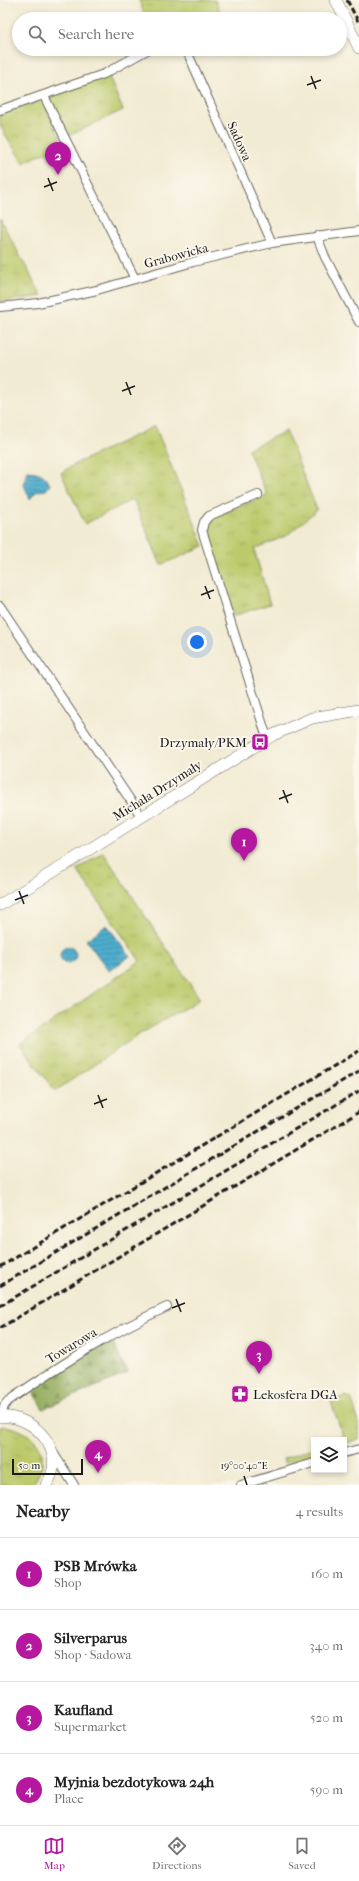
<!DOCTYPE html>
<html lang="en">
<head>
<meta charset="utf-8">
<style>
  :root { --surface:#fff; --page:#f2f2f2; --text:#222; --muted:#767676; --line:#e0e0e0; --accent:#b5179e }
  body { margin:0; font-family:"IM FELL French Canon",serif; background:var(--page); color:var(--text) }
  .controls { position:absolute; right:12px; bottom:12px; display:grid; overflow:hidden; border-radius:0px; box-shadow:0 2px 6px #0003 }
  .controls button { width:36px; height:36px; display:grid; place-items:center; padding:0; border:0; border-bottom:1px solid var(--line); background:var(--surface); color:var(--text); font:20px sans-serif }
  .scale { position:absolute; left:12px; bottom:10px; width:71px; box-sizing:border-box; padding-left:4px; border:2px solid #1c1c1c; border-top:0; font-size:11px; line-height:14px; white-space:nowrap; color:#1c1c1c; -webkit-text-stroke:3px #fbf7ec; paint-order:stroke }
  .you { position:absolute; left:197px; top:642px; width:14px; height:14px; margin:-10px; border:3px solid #fff; border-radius:50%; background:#1a73e8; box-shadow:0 0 0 6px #1a73e833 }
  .badge { display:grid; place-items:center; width:26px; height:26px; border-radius:50%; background:var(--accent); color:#fff; font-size:13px; font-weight:700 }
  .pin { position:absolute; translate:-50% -33px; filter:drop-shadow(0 1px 2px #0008) }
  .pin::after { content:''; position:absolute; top:21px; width:14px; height:12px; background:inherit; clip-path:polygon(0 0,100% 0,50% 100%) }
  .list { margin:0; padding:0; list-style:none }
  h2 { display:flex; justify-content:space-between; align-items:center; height:52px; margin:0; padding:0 16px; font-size:17px }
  h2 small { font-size:13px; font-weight:400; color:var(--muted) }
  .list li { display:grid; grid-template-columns:26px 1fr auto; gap:12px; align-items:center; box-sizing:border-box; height:72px; padding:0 16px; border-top:1px solid var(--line) }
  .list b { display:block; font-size:15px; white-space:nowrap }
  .list p { margin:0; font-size:13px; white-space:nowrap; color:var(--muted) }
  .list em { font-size:13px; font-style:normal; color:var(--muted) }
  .icon { flex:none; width:22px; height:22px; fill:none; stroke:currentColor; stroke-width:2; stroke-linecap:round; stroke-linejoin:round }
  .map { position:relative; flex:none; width:359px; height:1485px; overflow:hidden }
  .search { position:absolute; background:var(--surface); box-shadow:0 2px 6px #0003; left:12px; right:12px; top:12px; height:44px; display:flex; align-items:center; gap:10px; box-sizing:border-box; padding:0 14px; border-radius:22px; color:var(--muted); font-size:15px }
  .sheet { height:340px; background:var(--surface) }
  nav { display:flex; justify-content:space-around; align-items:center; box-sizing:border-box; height:56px; border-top:1px solid var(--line); background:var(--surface); font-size:11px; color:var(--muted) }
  nav a { display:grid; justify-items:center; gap:2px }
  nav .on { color:var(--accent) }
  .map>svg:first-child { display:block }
  .grass { fill:url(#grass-tufts); stroke:#6c7344 }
  .forest { fill:url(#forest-firs); stroke:#58653e }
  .water { fill:url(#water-rules); stroke:#366474 }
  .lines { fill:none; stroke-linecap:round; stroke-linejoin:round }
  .street-casing { stroke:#67645c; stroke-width:10 }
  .secondary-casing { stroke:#67645c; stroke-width:12 }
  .street { stroke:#fff; stroke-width:8 }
  .secondary { stroke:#fff; stroke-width:11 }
  .rail { stroke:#1c1c1c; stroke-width:3; stroke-dasharray:6 3; stroke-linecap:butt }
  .ticks { fill:none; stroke:#1c1c1c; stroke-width:1.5 }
  .labels { text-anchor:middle; stroke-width:3.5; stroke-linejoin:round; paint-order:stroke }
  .street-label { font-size:13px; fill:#1c1c1c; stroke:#fbf7ec }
  .poi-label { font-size:13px; fill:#1c1c1c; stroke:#fbf7ec; text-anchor:end }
  .ticks-label { font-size:10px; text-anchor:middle; fill:#1c1c1c; stroke:#fbf7ec; stroke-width:3.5; stroke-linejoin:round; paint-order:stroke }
</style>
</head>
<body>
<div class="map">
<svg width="359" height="1485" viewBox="0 0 359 1485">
  <defs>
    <pattern id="grass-tufts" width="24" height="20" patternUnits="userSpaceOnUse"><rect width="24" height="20" fill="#bcca6c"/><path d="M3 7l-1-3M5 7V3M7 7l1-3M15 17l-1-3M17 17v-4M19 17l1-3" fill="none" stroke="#a1ad5d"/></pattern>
    <pattern id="forest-firs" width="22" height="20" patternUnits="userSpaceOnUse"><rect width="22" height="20" fill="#95ae60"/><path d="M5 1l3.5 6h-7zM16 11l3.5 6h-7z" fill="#798d4e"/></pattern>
    <pattern id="water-rules" width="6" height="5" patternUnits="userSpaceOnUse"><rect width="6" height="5" fill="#4fadcd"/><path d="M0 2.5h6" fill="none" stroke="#418ca6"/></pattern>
  </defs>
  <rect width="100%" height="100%" fill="#fbf7ec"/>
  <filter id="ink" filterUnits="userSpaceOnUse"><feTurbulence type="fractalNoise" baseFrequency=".025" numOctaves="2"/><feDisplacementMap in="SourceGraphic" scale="8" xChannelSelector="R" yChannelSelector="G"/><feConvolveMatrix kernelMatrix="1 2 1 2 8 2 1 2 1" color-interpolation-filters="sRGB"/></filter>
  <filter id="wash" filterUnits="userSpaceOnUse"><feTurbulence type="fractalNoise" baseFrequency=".012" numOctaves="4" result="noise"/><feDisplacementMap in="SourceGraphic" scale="16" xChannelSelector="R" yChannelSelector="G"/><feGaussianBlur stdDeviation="0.9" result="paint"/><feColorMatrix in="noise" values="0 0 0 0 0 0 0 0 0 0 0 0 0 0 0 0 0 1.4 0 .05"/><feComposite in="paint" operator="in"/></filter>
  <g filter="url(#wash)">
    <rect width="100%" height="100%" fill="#f2ebd3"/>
    <path class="grass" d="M 139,0 L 215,0 L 223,19 L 161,19 L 160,16 L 153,19 L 146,19 Z
      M 108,75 L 123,110 L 68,136 L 50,99 L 53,96 Z
      M 36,101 L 43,102 L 63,144 L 23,163 L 0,126 L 0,112 Z
      M 0,219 L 42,296 L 0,302 Z
      M 155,426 L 204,546 L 161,565 L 133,499 L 85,524 L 61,473 L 77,463 Z
      M 286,431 L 317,510 L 286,536 L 254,549 L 270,604 L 233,616 L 207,530 L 207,525 L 212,518 L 267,495 L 248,449 Z
      M 103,852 L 200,999 L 140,1034 L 55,1091 L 20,1044 L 140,961 L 77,870 Z
      M 344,1396 L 351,1398 L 359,1423 L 359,1439 L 344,1444 L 344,1440 L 332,1440 L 343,1436 L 331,1402 Z
      M 5,1426 C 37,1432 55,1455 32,1485 L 0,1485 L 0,1427 Z
      M 314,1447 L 314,1454 L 284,1463 L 283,1459 Z"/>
    <path class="forest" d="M 111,1339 L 128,1373 L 43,1409 L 31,1389 Z"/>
    <path class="water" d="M 28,471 C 40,472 45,474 50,485 L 46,490 L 37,491 L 30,499 L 24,485 Z
      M 107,925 L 130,956 L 109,971 L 86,940 Z
      M60 955a8 8 0 1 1 16 0a8 8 0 1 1-16 0Z"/>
  </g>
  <g filter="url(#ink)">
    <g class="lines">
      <defs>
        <path id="street" d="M 186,49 L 272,243
          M 44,96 L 135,279
          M 0,110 L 104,74 L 149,49
          M 317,236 L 325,257 L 359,322
          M 0,307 L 38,303 L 97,290 L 193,262 L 272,243 L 359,231
          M 258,495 L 209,516 L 204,522 L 202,530 L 267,738
          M 0,606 L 141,816
          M 1,1417 L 4,1406 L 8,1401 C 59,1366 110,1333 167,1307
          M 344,1453 L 359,1449
          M 54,1454 L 74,1485
          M 241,1485 L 314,1463"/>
        <path id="secondary" d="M 336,0 L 359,48
          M 0,905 L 273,735 L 312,718 L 359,710
          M 0,1417 C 35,1414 69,1453 46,1485"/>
      </defs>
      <use href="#street" class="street-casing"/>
      <use href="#secondary" class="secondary-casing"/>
      <use href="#street" class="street"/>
      <use href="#secondary" class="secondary"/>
      <path class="rail" d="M 347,0 L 359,23
        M 0,1267 L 359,1051
        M 0,1286 L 359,1071
        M 0,1306 L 359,1091
        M 0,1328 L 359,1112"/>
    </g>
  </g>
  <path class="ticks" d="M 311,76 L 316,89M 307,85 L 321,80M 48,178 L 53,191M 44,187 L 57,182M 126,382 L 131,395M 122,391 L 135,386M 205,586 L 210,599M 201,595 L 214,590M 283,790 L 288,803M 279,799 L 292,794M 19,891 L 24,904M 15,900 L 28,895M 98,1095 L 103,1108M 94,1104 L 107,1099M 176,1299 L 181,1312M 172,1308 L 185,1303M 244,1476 L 247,1485"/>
  <defs>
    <symbol id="bus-square" viewBox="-11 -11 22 22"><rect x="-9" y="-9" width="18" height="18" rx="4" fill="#b5179e" stroke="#fbf7ec"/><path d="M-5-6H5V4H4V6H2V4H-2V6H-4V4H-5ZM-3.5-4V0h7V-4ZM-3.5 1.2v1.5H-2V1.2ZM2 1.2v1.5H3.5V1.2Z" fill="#fff"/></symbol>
    <symbol id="pharmacy-square" viewBox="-11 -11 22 22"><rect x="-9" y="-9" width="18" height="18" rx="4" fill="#b5179e" stroke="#fbf7ec"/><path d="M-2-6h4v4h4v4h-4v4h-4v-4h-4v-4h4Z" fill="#fff"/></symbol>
  </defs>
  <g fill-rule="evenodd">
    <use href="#bus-square" x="250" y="732" width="20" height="20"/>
    <use href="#pharmacy-square" x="230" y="1384" width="20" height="20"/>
  </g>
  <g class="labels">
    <g class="street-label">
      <text transform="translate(240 141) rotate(66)" y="5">Sadowa</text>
      <text transform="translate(176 255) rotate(-15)" y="5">Grabowicka</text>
      <text transform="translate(157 790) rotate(-32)" y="5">Michała Drzymały</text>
      <text transform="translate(71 1345) rotate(-31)" y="5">Towarowa</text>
    </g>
    <g class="poi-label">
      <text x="247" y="747">Drzymały/PKM</text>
      <text x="253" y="1399" text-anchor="start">Lekosfera DGA</text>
    </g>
  </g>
  <g class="ticks-label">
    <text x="244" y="1469">19°00'40"E</text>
  </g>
</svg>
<div class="controls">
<button><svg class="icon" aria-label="layers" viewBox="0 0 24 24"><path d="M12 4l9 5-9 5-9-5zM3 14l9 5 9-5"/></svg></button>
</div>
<div class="scale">50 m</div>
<div class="you"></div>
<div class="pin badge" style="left:244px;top:861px">1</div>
<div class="pin badge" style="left:58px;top:175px">2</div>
<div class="pin badge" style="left:259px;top:1374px">3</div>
<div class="pin badge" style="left:98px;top:1473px">4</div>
<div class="search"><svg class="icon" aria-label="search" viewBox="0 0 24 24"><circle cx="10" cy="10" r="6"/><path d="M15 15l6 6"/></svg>Search here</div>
</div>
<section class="sheet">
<h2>Nearby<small>4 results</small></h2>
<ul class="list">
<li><span class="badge">1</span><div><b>PSB Mrówka</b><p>Shop</p></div><em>160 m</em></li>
<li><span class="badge">2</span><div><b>Silverparus</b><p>Shop · Sadowa</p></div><em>340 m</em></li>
<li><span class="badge">3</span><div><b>Kaufland</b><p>Supermarket</p></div><em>520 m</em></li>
<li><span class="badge">4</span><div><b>Myjnia bezdotykowa 24h</b><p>Place</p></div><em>590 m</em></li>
</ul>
</section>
<nav>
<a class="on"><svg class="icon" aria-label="map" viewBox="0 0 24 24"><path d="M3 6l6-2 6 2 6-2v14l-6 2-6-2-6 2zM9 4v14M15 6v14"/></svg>Map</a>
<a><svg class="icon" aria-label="directions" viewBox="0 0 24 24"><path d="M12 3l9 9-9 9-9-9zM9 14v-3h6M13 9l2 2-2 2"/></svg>Directions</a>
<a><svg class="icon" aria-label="saved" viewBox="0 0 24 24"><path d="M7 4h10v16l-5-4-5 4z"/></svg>Saved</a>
</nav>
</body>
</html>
